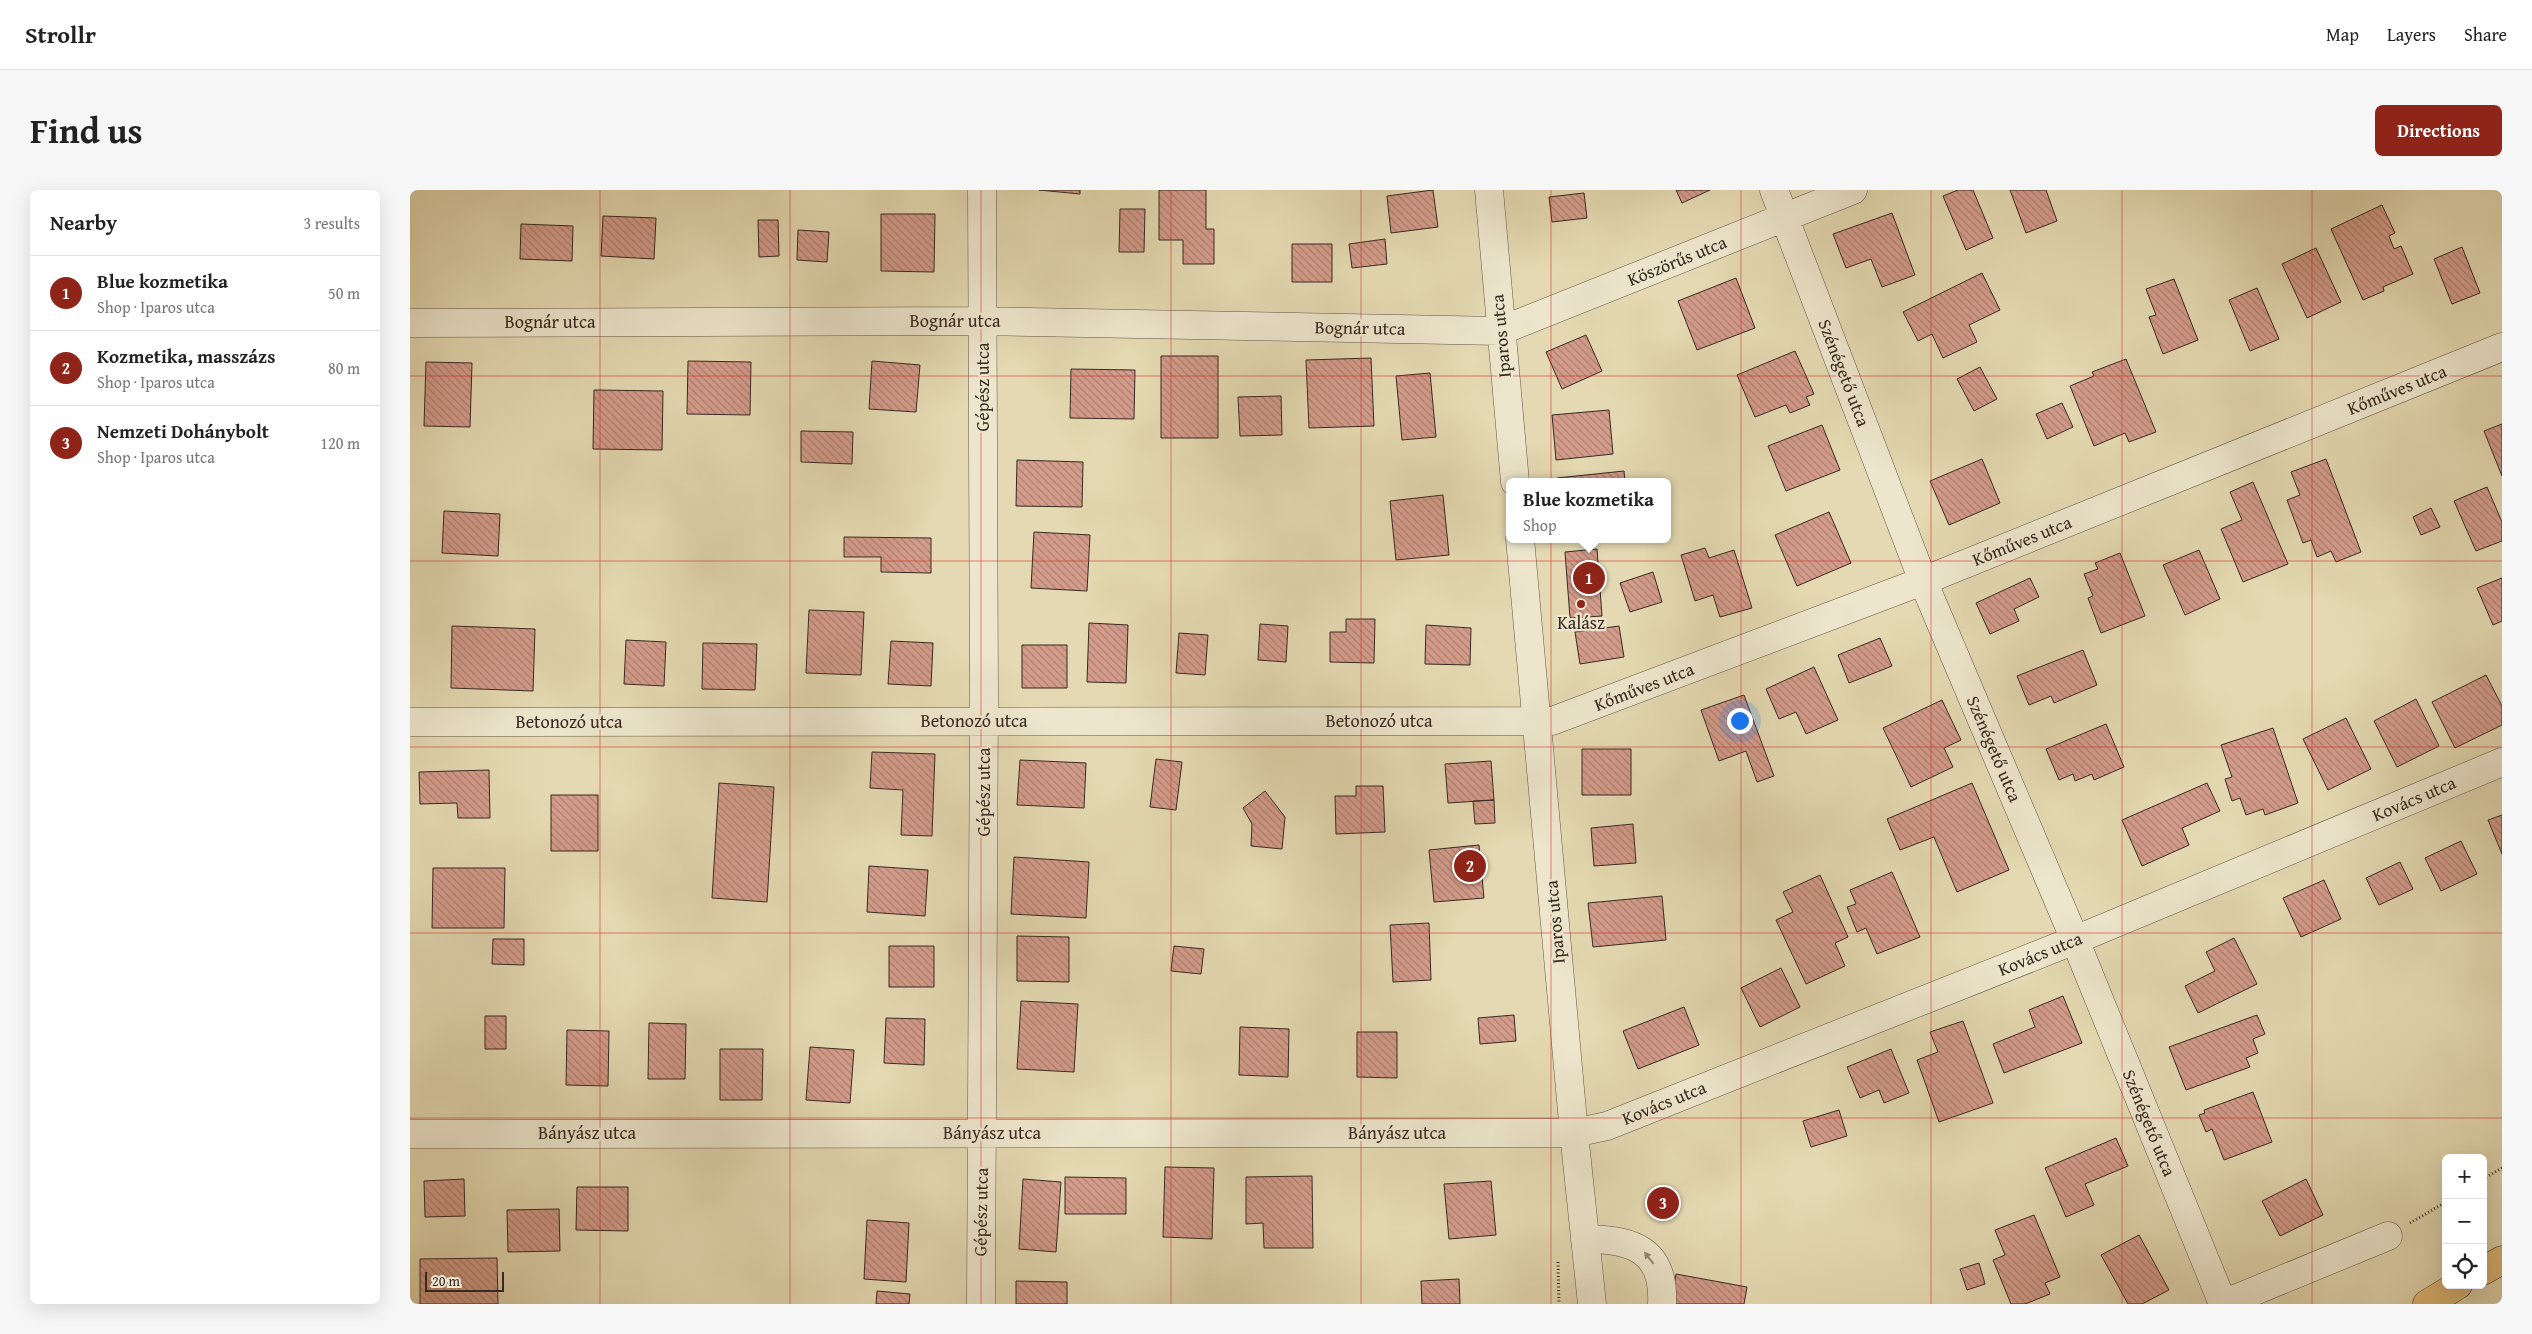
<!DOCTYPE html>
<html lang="en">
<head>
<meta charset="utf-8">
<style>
  :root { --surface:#fff; --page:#f6f6f6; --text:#222; --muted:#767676; --line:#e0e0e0; --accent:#8f2418 }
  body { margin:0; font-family:"Gentium Book Plus",serif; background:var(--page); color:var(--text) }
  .controls { position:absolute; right:15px; bottom:15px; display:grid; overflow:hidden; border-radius:8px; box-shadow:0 5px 20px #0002 }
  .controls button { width:45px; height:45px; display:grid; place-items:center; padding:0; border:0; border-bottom:1px solid var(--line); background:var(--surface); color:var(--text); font:25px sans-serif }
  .scale { position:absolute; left:15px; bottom:12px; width:79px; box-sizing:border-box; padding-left:5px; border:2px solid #382921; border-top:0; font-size:14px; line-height:18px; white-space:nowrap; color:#382921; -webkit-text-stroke:4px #ede6cd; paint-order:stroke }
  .you { position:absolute; left:1329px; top:530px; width:18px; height:18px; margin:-12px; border:4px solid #fff; border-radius:50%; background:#1a73e8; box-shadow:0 0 0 8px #1a73e833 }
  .badge { display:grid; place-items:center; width:32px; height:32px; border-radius:50%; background:var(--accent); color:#fff; font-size:16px; font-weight:700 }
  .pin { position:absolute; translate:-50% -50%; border:2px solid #fff; box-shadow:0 1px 5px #0006 }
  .popup { position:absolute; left:1096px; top:288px; width:165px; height:65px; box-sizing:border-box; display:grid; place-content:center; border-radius:8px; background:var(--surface); filter:drop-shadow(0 1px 4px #0005); font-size:16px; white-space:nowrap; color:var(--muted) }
  .popup b { font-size:19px; color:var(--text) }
  .popup::after { content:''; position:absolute; left:50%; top:100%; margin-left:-10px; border:10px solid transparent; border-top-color:var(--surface) }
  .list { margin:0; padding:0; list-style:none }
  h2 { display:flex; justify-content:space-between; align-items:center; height:65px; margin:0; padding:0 20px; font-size:21px }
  h2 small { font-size:16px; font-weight:400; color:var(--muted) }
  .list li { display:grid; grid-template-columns:32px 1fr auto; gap:15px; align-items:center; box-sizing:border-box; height:75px; padding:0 20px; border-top:1px solid var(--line) }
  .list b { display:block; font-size:19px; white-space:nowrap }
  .list p { margin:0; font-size:16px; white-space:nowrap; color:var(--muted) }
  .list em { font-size:16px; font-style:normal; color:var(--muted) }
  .icon { flex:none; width:28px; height:28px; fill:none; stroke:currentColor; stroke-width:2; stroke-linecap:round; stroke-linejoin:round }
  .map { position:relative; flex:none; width:2092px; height:1114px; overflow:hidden; border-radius:8px }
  header { display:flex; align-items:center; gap:30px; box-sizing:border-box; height:70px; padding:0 25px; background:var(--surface); border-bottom:1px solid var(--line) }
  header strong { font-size:24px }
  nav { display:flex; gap:28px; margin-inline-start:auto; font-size:18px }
  .intro { display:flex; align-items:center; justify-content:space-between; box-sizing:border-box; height:120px; padding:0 30px }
  h1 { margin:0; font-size:35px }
  .button { padding:12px 22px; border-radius:8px; background:var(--accent); color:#fff; font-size:18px; font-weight:700 }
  main { display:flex; gap:30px; padding:0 30px }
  aside { flex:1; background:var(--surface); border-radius:8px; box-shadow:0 5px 20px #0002 }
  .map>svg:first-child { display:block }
  .building { fill:url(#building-back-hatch); stroke:#382921 }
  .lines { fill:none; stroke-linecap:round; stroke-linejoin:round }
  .minor-casing { stroke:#635545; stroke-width:29 }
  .highway-casing { stroke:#382921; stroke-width:29 }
  .path { stroke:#382921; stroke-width:3; stroke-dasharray:1 2.5; stroke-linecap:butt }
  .minor { stroke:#ede6cd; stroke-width:28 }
  .highway { stroke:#e2bc79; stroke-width:28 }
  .oneway { fill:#928877 }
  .grid { fill:none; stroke:#d62828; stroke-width:1; stroke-opacity:0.55 }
  .poi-dot { fill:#8f2418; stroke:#ede6cd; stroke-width:2 }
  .labels { text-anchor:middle; stroke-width:4.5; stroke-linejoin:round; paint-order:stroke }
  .street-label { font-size:18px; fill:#382921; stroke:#ede6cd }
  .poi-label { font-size:18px; fill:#382921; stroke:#ede6cd }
</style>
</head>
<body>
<header>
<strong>Strollr</strong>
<nav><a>Map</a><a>Layers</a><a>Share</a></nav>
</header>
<div class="intro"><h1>Find us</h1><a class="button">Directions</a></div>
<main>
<aside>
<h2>Nearby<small>3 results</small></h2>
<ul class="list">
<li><span class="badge">1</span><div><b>Blue kozmetika</b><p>Shop · Iparos utca</p></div><em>50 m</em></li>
<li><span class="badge">2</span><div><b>Kozmetika, masszázs</b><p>Shop · Iparos utca</p></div><em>80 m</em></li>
<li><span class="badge">3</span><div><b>Nemzeti Dohánybolt</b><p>Shop · Iparos utca</p></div><em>120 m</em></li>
</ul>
</aside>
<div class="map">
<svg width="2092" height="1114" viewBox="0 0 2092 1114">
  <defs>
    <pattern id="building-back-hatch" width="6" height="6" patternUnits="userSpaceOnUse" patternTransform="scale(1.25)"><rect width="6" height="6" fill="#d49c8b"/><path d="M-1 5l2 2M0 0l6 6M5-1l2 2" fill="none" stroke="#ad7f71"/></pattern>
  </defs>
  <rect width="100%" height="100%" fill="#e4d9b2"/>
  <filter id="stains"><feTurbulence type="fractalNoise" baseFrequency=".004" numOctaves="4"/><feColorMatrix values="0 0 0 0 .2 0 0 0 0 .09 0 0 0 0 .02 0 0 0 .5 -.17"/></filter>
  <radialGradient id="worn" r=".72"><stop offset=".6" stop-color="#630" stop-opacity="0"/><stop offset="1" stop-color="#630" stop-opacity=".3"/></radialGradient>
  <path class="building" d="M 629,0 L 670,0 L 670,4 Z
    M 749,0 L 796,0 L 796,39 L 804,39 L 804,74 L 773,74 L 773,50 L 749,50 Z
    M 1023,0 L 1028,37 L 981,43 L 977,6 Z
    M 1266,0 L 1300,0 L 1272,13 Z
    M 1548,0 L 1563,0 L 1583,48 L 1556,60 L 1533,6 Z
    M 1600,0 L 1636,0 L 1647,31 L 1616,43 Z
    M 1174,3 L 1177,28 L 1142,32 L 1139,7 Z
    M 1972,15 L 1985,43 L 1979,46 L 1984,59 L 1991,56 L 2003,84 L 1973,97 L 1974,101 L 1953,110 L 1921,39 Z
    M 710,19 L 735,19 L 734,62 L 709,62 Z
    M 1482,23 L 1505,85 L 1472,97 L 1461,69 L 1436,78 L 1423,44 Z
    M 471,24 L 525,24 L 524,82 L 471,81 Z
    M 193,26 L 246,28 L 244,69 L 191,66 Z
    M 348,30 L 368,30 L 369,66 L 349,67 Z
    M 111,34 L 163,36 L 162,71 L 110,69 Z
    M 388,40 L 419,42 L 417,72 L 387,70 Z
    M 975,49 L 977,74 L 942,78 L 939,54 Z
    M 882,54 L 922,54 L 922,92 L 882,92 Z
    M 2052,57 L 2070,103 L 2042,114 L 2024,69 Z
    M 1906,58 L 1931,112 L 1897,128 L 1872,74 Z
    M 1572,83 L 1590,120 L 1559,135 L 1567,152 L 1533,168 L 1522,144 L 1508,151 L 1493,122 Z
    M 1326,88 L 1345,138 L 1287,160 L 1268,111 Z
    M 1764,89 L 1788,150 L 1753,164 L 1739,127 L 1746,125 L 1736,99 Z
    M 1847,98 L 1869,149 L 1840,161 L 1819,110 Z
    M 1176,145 L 1192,181 L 1152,199 L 1136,162 Z
    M 1385,161 L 1404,204 L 1396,207 L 1400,215 L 1380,223 L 1376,215 L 1345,227 L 1327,185 Z
    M 751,166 L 808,166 L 808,248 L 751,248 Z
    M 961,168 L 964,236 L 899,238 L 896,170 Z
    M 1716,169 L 1746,242 L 1719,252 L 1715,243 L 1684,256 L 1660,196 L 1684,186 L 1682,182 Z
    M 278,171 L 341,172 L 340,225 L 277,224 Z
    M 462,171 L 510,175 L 506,222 L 459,219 Z
    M 16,172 L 62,173 L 60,237 L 14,236 Z
    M 1570,177 L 1587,209 L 1564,221 L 1547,189 Z
    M 661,179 L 725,180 L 724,229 L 660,228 Z
    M 1020,183 L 1026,247 L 992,250 L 986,186 Z
    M 184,200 L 253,201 L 252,260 L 183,259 Z
    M 871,206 L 872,245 L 830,246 L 828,207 Z
    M 1652,213 L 1663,237 L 1637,249 L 1626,224 Z
    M 1199,220 L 1203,264 L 1146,270 L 1142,225 Z
    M 2092,234 L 2092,286 L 2074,241 Z
    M 1412,235 L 1430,280 L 1376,301 L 1358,256 Z
    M 391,241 L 443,242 L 442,274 L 391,272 Z
    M 1572,269 L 1590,313 L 1539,335 L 1520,291 Z
    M 1916,269 L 1951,362 L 1926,372 L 1921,361 L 1907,367 L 1901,350 L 1893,353 L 1877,310 L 1890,305 L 1881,282 Z
    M 607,270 L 673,272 L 672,317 L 606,316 Z
    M 1214,281 L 1215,292 L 1148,292 L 1147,288 Z
    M 1843,292 L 1878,374 L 1833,392 L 1811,339 L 1832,330 L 1820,302 Z
    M 2077,297 L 2092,332 L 2092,351 L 2066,361 L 2044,311 Z
    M 1033,305 L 1039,365 L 986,370 L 980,311 Z
    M 2021,318 L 2030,337 L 2011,345 L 2003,327 Z
    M 34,321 L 90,324 L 88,366 L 32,363 Z
    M 1419,322 L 1441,373 L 1387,396 L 1365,345 Z
    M 624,342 L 680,345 L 677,401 L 621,398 Z
    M 434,347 L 521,348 L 521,383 L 471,382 L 471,367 L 434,367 Z
    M 1295,358 L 1299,368 L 1324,360 L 1342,418 L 1310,427 L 1303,405 L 1285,411 L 1271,365 Z
    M 1187,359 L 1192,426 L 1160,428 L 1155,362 Z
    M 1789,360 L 1810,409 L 1775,425 L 1753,375 Z
    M 1710,363 L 1735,426 L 1691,443 L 1678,408 L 1683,406 L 1674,384 L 1688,379 L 1685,373 Z
    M 1243,382 L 1252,412 L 1220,422 L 1210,393 Z
    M 1620,388 L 1629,407 L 1604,419 L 1609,431 L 1580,444 L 1566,413 Z
    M 2092,388 L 2092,431 L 2083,435 L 2067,398 Z
    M 399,420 L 454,422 L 451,485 L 396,483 Z
    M 936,429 L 965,429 L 964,473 L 920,472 L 920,442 L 936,442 Z
    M 679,433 L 718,435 L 716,493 L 677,492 Z
    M 850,434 L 878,436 L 876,472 L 848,470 Z
    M 1016,435 L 1061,438 L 1060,475 L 1015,474 Z
    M 42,436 L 125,439 L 123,501 L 41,498 Z
    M 1209,436 L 1214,467 L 1170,474 L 1165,442 Z
    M 769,443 L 798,445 L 795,485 L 766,483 Z
    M 1470,448 L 1482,476 L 1439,493 L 1428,465 Z
    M 216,450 L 256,452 L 254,496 L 214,494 Z
    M 481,451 L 523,453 L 521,496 L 478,494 Z
    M 293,453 L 347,454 L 345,500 L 292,499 Z
    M 612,455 L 657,455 L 657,498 L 612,498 Z
    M 1673,460 L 1687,495 L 1644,513 L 1641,506 L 1619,515 L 1607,486 Z
    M 1404,477 L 1428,530 L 1396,544 L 1386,522 L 1369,529 L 1356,499 Z
    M 2076,485 L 2092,516 L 2092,535 L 2045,558 L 2022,512 Z
    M 1334,505 L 1364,586 L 1347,592 L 1336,561 L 1309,571 L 1291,520 Z
    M 2006,509 L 2029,556 L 1987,577 L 1964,531 Z
    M 1532,510 L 1551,550 L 1534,558 L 1543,577 L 1501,597 L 1473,538 Z
    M 1936,528 L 1961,579 L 1918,600 L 1893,549 Z
    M 1696,534 L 1714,577 L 1684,590 L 1682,584 L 1665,591 L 1663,584 L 1649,590 L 1636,559 Z
    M 1863,538 L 1888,613 L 1855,625 L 1853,619 L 1836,625 L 1830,608 L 1822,611 L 1815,589 L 1822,587 L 1811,555 Z
    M 1172,559 L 1221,559 L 1221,605 L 1172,605 Z
    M 462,562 L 525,564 L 522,646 L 491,645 L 493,600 L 460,598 Z
    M 746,569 L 772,572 L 766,620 L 740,617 Z
    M 610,570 L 676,573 L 674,618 L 607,615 Z
    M 1081,571 L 1084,610 L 1038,613 L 1035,574 Z
    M 79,580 L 80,628 L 48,628 L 47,613 L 10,614 L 9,582 Z
    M 309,593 L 364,597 L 357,712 L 302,708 Z
    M 1562,593 L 1599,680 L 1547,702 L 1524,647 L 1490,660 L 1477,629 Z
    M 1797,593 L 1810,621 L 1772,638 L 1779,655 L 1732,676 L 1712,630 Z
    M 946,596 L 973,596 L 975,642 L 926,644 L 925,606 L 946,606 Z
    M 855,601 L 875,627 L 872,659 L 841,656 L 842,634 L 833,618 Z
    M 141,605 L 188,605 L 188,661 L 141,661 Z
    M 1084,610 L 1085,633 L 1065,634 L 1063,611 Z
    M 2092,625 L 2092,664 L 2078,630 Z
    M 1223,634 L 1226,673 L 1184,676 L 1181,638 Z
    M 2051,651 L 2067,684 L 2031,701 L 2015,668 Z
    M 1069,655 L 1074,708 L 1024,712 L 1019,660 Z
    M 604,667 L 679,672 L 676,728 L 601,724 Z
    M 1990,672 L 2003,699 L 1969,715 L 1956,688 Z
    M 459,676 L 518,680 L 515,726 L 457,722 Z
    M 23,678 L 95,678 L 94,738 L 22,738 Z
    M 1482,682 L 1510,747 L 1467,764 L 1456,738 L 1447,742 L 1437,717 L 1446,714 L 1440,700 Z
    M 1410,685 L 1438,747 L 1425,753 L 1435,776 L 1396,794 L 1366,730 L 1383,722 L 1373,702 Z
    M 1914,690 L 1931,729 L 1891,747 L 1873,708 Z
    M 1252,706 L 1256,750 L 1183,757 L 1178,713 Z
    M 1019,733 L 1021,790 L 983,792 L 980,735 Z
    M 607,746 L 659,747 L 659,792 L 607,791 Z
    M 1824,748 L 1847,794 L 1788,823 L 1775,796 L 1805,781 L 1796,762 Z
    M 83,749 L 114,749 L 114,775 L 82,774 Z
    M 479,756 L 524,756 L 524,797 L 479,797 Z
    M 764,756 L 794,759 L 791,784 L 761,781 Z
    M 1371,778 L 1390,817 L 1350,837 L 1331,798 Z
    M 1653,806 L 1672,853 L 1594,883 L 1583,854 L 1625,837 L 1619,820 Z
    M 611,811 L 668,814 L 664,882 L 607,879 Z
    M 1274,817 L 1289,855 L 1228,879 L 1213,841 Z
    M 1104,825 L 1106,851 L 1070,854 L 1068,828 Z
    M 1847,825 L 1855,844 L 1843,849 L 1848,863 L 1836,868 L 1840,877 L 1776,900 L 1759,857 Z
    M 75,826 L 96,826 L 96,859 L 75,859 Z
    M 476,828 L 515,829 L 514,875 L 474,873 Z
    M 1553,831 L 1583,913 L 1529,932 L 1507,870 L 1528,862 L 1520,842 Z
    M 239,833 L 276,834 L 275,889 L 238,889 Z
    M 830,837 L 879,839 L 878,887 L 829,885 Z
    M 157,840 L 199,841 L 198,896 L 156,895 Z
    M 947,842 L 987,842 L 987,888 L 947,887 Z
    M 400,857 L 444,860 L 440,913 L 396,910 Z
    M 310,859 L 353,859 L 352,910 L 310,910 Z
    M 1481,859 L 1499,903 L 1474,913 L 1469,900 L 1450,908 L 1437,877 Z
    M 1843,902 L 1862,952 L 1814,970 L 1802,939 L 1796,942 L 1789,925 L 1795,923 L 1794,920 Z
    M 1429,920 L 1437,946 L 1401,957 L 1393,931 Z
    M 1706,948 L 1718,976 L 1675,994 L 1684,1015 L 1656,1027 L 1635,978 Z
    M 755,977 L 804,978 L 802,1049 L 753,1047 Z
    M 902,986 L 903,1058 L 854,1058 L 853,1033 L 836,1034 L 836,987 Z
    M 655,987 L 716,988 L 716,1024 L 655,1024 Z
    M 54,989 L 55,1026 L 15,1027 L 14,991 Z
    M 613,989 L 651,992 L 646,1062 L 609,1059 Z
    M 1896,989 L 1913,1025 L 1870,1046 L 1852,1011 Z
    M 1081,991 L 1086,1045 L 1039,1049 L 1034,994 Z
    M 167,997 L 218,997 L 218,1041 L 166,1040 Z
    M 1264,1002 L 1266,1023 L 1243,1025 L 1241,1004 Z
    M 149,1019 L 150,1061 L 98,1062 L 97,1020 Z
    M 1624,1025 L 1650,1087 L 1635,1093 L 1640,1104 L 1615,1114 L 1601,1114 L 1583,1070 L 1595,1065 L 1585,1040 Z
    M 457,1030 L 499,1033 L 496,1092 L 454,1089 Z
    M 1729,1045 L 1759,1100 L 1732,1114 L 1718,1114 L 1691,1065 Z
    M 87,1068 L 88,1114 L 10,1114 L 10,1069 Z
    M 1569,1073 L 1575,1094 L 1557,1100 L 1550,1079 Z
    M 1266,1084 L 1337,1097 L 1334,1114 L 1261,1114 Z
    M 1049,1089 L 1050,1114 L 1012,1114 L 1011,1091 Z
    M 606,1091 L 657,1092 L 657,1114 L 606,1114 Z
    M 467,1101 L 500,1104 L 499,1114 L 466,1114 Z"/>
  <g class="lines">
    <defs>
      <path id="minor" d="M 1079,0 L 1105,292
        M 1364,0 L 1513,391 L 1665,750 L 1813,1114 L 1978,1046
        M 0,133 L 573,131 L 1090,141 L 1443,0
        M 1110,349 L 1164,943 L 1182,1114
        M 0,532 L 1142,531 L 1513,391 L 2092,157
        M 0,944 L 1164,943 L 1197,936 L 1665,750 L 2092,572
        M 1175,1049 C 1221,1049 1255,1059 1252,1114
        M 571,1114 L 574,509 L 572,0"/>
      <path id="highway" d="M 2073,1081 L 2092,1070
        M 2017,1114 L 2048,1095"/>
    </defs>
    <use href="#minor" class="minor-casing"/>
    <use href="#highway" class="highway-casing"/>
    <path class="path" d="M 2073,989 L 2092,978
      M 2000,1033 L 2036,1012
      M 1148,1072 L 1149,1114"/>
    <use href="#minor" class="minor"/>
    <use href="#highway" class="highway"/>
  </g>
  <defs><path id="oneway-solid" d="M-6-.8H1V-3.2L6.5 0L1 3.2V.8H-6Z" transform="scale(1.25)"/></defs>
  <use class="oneway" href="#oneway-solid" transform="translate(1239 1068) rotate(-128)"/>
  <path class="grid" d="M 190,0 L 190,1114M 380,0 L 380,1114M 571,0 L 571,1114M 761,0 L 761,1114M 951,0 L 951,1114M 1141,0 L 1141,1114M 1331,0 L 1331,1114M 1521,0 L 1521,1114M 1712,0 L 1712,1114M 1902,0 L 1902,1114M 0,186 L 2092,186M 0,371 L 2092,371M 0,557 L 2092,557M 0,743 L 2092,743M 0,928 L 2092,928"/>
  <circle class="poi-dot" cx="1171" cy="414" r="5"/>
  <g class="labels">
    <g class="street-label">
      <text transform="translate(1267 71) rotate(-22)" y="6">Köszörűs utca</text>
      <text x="545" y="137">Bognár utca</text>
      <text x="140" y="138">Bognár utca</text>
      <text transform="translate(950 138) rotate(1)" y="6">Bognár utca</text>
      <text transform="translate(1091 146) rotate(-95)" y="6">Iparos utca</text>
      <text transform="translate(1434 183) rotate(69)" y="6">Szénégető utca</text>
      <text transform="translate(573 197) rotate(-90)" y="6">Gépész utca</text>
      <text transform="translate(1987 200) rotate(-22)" y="6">Kőműves utca</text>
      <text transform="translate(1612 351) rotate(-22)" y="6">Kőműves utca</text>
      <text transform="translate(1234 497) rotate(-21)" y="6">Kőműves utca</text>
      <text x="564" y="537">Betonozó utca</text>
      <text x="969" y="537">Betonozó utca</text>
      <text x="159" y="538">Betonozó utca</text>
      <text transform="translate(1584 559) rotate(67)" y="6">Szénégető utca</text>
      <text transform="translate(574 602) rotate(-90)" y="6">Gépész utca</text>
      <text transform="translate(2004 609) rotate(-23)" y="6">Kovács utca</text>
      <text transform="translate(1145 732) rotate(-95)" y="6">Iparos utca</text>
      <text transform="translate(1630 764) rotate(-22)" y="6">Kovács utca</text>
      <text transform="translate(1254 913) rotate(-22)" y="6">Kovács utca</text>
      <text transform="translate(1739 933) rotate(68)" y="6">Szénégető utca</text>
      <text x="177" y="949">Bányász utca</text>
      <text x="582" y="949">Bányász utca</text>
      <text x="987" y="949">Bányász utca</text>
      <text transform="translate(571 1022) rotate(-89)" y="6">Gépész utca</text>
    </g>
    <g class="poi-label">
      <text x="1171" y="439">Kalász</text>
    </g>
  </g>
  <rect width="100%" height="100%" filter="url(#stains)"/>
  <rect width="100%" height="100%" fill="url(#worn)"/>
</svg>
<div class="controls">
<button>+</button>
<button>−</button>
<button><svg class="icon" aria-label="locate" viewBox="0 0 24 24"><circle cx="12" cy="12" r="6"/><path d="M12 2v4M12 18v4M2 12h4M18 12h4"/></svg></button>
</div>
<div class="scale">20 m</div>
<div class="you"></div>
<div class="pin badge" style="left:1179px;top:388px">1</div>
<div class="popup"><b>Blue kozmetika</b>Shop</div>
<div class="pin badge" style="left:1060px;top:676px">2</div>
<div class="pin badge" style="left:1253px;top:1013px">3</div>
</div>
</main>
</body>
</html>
